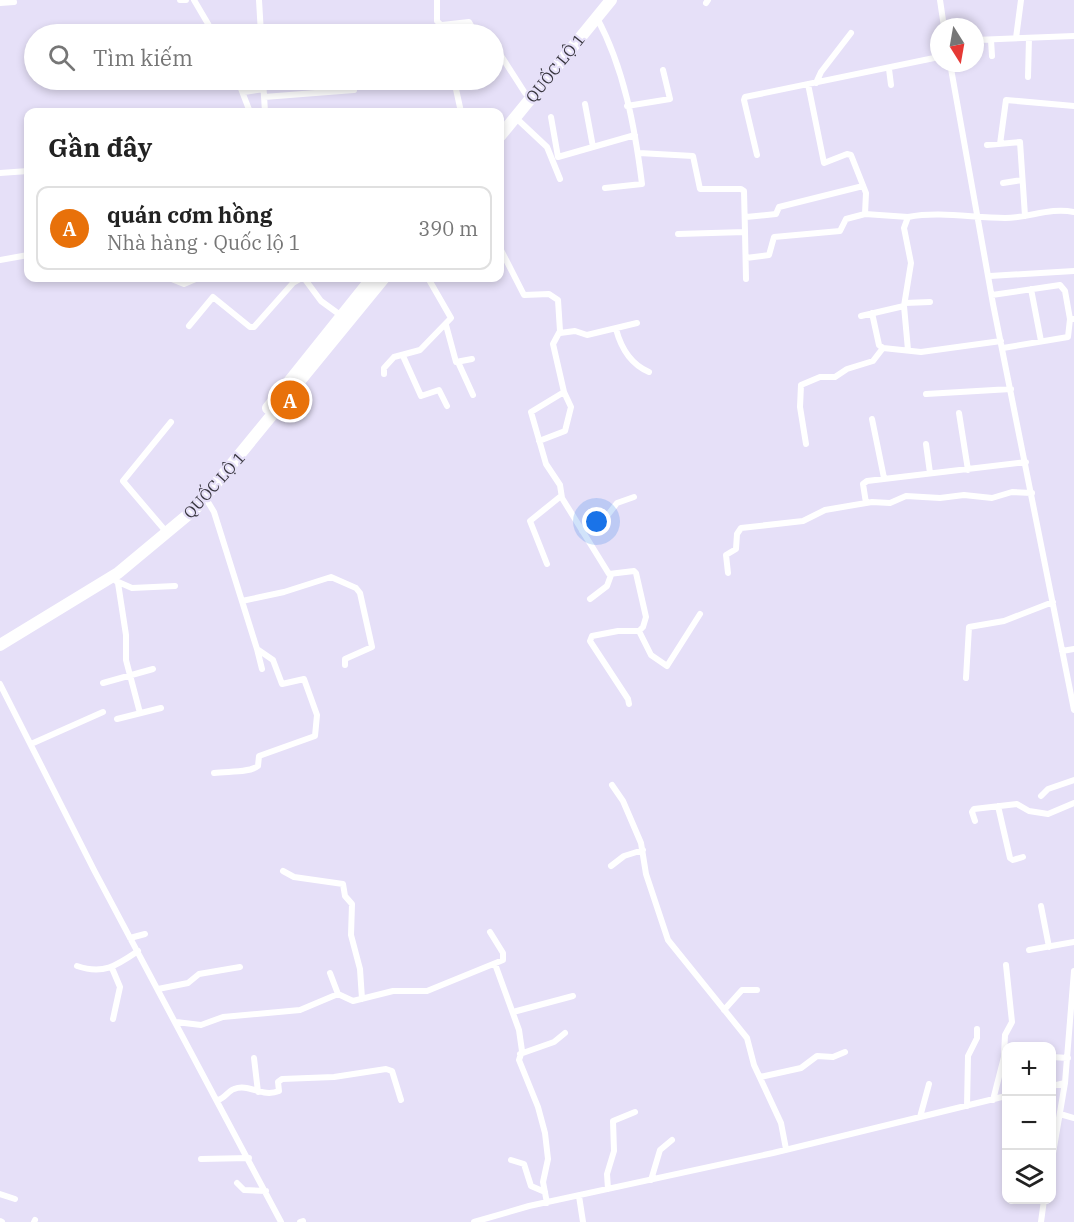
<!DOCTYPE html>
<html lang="vi">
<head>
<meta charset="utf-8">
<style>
  :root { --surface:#fff; --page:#f6f6f6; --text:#222; --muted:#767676; --line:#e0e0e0; --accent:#14774e }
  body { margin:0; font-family:"IBM Plex Serif",serif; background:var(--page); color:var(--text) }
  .controls { position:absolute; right:18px; bottom:18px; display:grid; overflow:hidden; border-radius:12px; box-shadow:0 3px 9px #0003 }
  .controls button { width:54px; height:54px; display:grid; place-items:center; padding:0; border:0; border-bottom:2px solid var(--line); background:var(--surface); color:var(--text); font:30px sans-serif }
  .compass { position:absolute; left:930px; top:18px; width:54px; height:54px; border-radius:50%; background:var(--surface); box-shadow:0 3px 9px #0003; rotate:169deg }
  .you { position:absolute; left:597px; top:522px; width:21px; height:21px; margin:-15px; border:4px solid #fff; border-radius:50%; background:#1a73e8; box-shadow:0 0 0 9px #1a73e833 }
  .badge { display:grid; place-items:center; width:39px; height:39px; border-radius:50%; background:var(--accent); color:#fff; font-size:20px; font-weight:700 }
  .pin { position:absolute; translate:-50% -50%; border:3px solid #fff; box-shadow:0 2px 6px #0006 }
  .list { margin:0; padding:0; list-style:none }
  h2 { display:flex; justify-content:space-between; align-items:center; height:78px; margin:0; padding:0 24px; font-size:26px }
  h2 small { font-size:20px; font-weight:400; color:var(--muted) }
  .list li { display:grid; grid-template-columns:39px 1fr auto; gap:18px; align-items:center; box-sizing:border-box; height:84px; margin:0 12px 12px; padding:0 12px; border:2px solid var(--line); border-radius:12px }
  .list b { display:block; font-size:22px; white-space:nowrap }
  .list p { margin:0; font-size:20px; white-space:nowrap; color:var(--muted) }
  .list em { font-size:20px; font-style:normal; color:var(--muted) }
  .icon { flex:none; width:33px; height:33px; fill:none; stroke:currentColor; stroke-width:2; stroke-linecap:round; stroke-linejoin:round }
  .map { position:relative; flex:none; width:1074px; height:1222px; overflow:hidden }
  .search { position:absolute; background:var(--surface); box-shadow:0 3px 9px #0003; left:24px; top:24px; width:480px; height:66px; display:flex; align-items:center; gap:15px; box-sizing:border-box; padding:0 21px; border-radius:33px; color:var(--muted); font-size:22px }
  .panel { position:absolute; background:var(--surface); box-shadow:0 3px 9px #0003; left:24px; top:108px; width:480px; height:174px; border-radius:12px }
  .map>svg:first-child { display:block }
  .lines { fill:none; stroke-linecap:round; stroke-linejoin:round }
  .street { stroke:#fff; stroke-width:6 }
  .highway { stroke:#fff; stroke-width:12 }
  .labels { text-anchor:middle; stroke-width:4.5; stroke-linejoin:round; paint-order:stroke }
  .street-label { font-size:16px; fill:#38363f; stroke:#e6e0f8 }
</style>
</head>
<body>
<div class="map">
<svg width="1074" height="1222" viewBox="0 0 1074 1222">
  <rect width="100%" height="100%" fill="#e6e0f8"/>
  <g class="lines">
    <path class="street" d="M 180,0 L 186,0
      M 194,0 L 214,34
      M 259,0 L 261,34
      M 437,0 L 437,21 L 443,27 L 445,34
      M 940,0 L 944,27
      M 0,3 L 14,2
      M 706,3 L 708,0
      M 597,18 C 624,68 635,128 642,184 L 605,188
      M 442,25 L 469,22 L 473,29 L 479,31
      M 1016,38 L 1021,0
      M 975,40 L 1074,36
      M 991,40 L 992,56
      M 498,51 L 525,93
      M 950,63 L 993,304 L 1074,710
      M 889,69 L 891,85
      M 1028,77 L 1029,38
      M 263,80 L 265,112
      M 428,80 L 432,87 L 455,85
      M 454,80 L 461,112
      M 816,83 L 821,72 L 851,33
      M 224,84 L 238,81 L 250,112
      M 808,84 L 824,163 L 847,154 L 851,155 L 866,193 L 865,214 L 908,217
      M 244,92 L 264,89
      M 264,97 L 354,90
      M 585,104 L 593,147
      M 627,106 L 670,99 L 663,70
      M 515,117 L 547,147 L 560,179
      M 551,117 L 558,157 L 635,135
      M 1000,144 L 1006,100 L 1074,106
      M 987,145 L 1020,142 L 1025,216
      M 639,153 L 693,156 L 700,189 L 741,189 L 744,191 L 745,232 L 678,234
      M 757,155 L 744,100 L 745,97 L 939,57
      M 0,173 L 28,171
      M 1003,183 L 1022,180
      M 746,217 L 776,214 L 779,207 L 863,186
      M 745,232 L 746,279
      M 500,248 L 524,295 L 549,294 L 558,300 L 560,331 L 553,344 L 564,392 L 531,412 L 546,464 L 560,485 L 562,498 L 609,574 L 634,571 L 636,573 L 646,617 L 643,627 L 639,631 L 618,631 L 592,636 L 590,641 L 628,699 L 629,704
      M 746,258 L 769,255 L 774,237 L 840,231 L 846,219 L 865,214
      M 0,260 L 28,255
      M 990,276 L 1074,271
      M 169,278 L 184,284 L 198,278
      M 304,278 L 321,301 L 343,317
      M 1031,289 L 1041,341
      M 992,295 L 1060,285 L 1065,291 L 1070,319 L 1074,319
      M 905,303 L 930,302
      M 872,313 L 879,345 L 883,348
      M 861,316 L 904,306
      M 446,325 L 456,362 L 472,359
      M 189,326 L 213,297 L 250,327 L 254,327 L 293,283 L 302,278
      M 616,329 C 621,348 630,364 649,372
      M 560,333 L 575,331 L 587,335 L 637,323
      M 1003,348 L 1068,337 L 1070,319
      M 908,350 L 904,306 L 911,263 L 904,228 L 908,217 C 940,211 973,218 1005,218 C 1029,218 1050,207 1074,212
      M 403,356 L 421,396 L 439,390 L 447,406
      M 458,362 L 473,395
      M 384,374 L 384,368 L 394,357 L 420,350 L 451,318 L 428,278
      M 926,394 L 1011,389
      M 959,413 L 968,470
      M 872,419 L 884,478
      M 539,441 L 565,431 L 571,407 L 564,392
      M 806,444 L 800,407 L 801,385 L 820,377 L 835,377 L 847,369 L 873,361 L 883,348 L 921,352 L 1001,341
      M 926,444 L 930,473
      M 205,497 L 214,512 L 257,649 L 273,660 L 282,684 L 304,679 L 317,715 L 315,736 L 259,756 L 258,766 C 249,773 228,771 214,773
      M 866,503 L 863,484 L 867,481 L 1026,462
      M 163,528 L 123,481 L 171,422
      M 582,531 L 607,516 L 617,503 L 634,497
      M 547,564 L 530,521 L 561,496
      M 728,573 L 726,555 L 736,549 L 737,534 L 741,528 L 803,521 L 825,510 L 872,502 L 890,503 L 906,496 L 940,498 L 964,495 L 992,498 L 1012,492 L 1032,493
      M 116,581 L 132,588 L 175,586
      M 118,583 L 126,635 L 126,660 L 140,713
      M 590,599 L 607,586 L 611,575
      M 242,601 L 284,592 L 331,577 L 356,588 L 360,593 L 372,647 L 345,659 L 345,665
      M 639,631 L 651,655 L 667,666 L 700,614
      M 257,649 L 262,669
      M 1062,651 L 1074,649
      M 966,678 L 969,627 L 1004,621 L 1053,602
      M 103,683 L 153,669
      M 0,684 L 94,870 L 281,1222
      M 117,719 L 161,708
      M 31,744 L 103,712
      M 612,785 L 623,801 L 641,843 L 646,874 L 668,940 L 747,1038 L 754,1065 L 781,1123 L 786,1149
      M 1041,796 L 1048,789 L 1074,780
      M 998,806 L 1010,858 L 1013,860 L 1023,857
      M 975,821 L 972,812 L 974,809 L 1017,804 L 1029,811 L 1048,814 L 1074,803
      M 611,866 L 624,856 L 643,850
      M 283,871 L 294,877 L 343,884 L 345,896 L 352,904 L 351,935 L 360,969 L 362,999
      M 1041,906 L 1049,947
      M 130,938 L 145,934
      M 1029,950 L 1074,942
      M 495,964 L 519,1030 L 522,1051 L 519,1060 L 538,1107 L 545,1133 L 548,1159 L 543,1182 L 547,1203
      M 77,966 C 103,975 116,966 138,951
      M 112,968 L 120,987 L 113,1019
      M 330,973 L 338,994
      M 158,989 L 188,983 L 199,974 L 240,967
      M 724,1010 L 742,990 L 757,990
      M 513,1012 L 573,996
      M 176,1022 L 201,1025 L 223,1017 L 300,1010 L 338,994 L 353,1001 L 393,991 L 427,991 L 503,960 L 503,953 L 490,932
      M 520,1054 L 554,1042 L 565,1033
      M 1052,1057 L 1068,1058
      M 254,1058 L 258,1092
      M 760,1077 L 801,1068 L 817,1056 L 833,1057 L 845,1052
      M 1052,1086 L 1065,1083
      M 218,1100 C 225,1098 228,1091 234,1089 C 249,1083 262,1098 279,1091 L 278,1082 L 282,1079 L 334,1077 L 386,1069 L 392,1071 L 401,1100
      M 993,1100 L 1004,1057 L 1005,1035 L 1012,1022 L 1006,965
      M 967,1106 L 968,1056 L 977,1038 L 977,1029
      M 1060,1114 L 1074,1118
      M 920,1117 L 929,1084
      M 201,1159 L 249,1158
      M 1052,1159 L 1065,1083 L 1074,971
      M 511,1160 L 524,1164 L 531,1186 L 545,1192
      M 651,1180 L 660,1150 L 672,1140
      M 237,1183 L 244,1190 L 266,1191
      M 608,1189 L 607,1174 L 614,1151 L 613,1121 L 635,1112
      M 0,1194 L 15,1199
      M 579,1196 L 583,1222
      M 0,1221 L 2,1222
      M 34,1222 L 35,1220
      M 300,1222 L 303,1221
      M 474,1222 L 529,1206 L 773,1153 L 1006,1096
      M 1041,1222 L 1044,1200"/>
    <path class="highway" d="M 500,136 L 611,0
      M 268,408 L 372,278
      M 0,645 L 118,573 L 195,509 L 384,278"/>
  </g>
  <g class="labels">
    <g class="street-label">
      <text transform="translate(555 68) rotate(-51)" y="6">QUỐC LỘ 1</text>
      <text transform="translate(214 485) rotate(-48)" y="6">QUỐC LỘ 1</text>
    </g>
  </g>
</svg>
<div class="controls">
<button>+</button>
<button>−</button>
<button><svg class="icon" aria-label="layers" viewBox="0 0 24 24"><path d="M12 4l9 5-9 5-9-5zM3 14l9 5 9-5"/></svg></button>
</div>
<svg class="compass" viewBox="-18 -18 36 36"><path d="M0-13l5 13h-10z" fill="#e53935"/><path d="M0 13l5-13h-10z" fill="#767676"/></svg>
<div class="you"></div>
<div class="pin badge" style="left:290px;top:400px;background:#e8710a">A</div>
<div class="search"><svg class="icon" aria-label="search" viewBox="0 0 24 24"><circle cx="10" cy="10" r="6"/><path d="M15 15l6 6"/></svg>Tìm kiếm</div>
<section class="panel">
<h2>Gần đây<small></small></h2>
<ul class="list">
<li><span class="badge" style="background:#e8710a">A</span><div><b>quán cơm hồng</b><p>Nhà hàng · Quốc lộ 1</p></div><em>390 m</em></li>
</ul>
</section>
</div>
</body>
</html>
